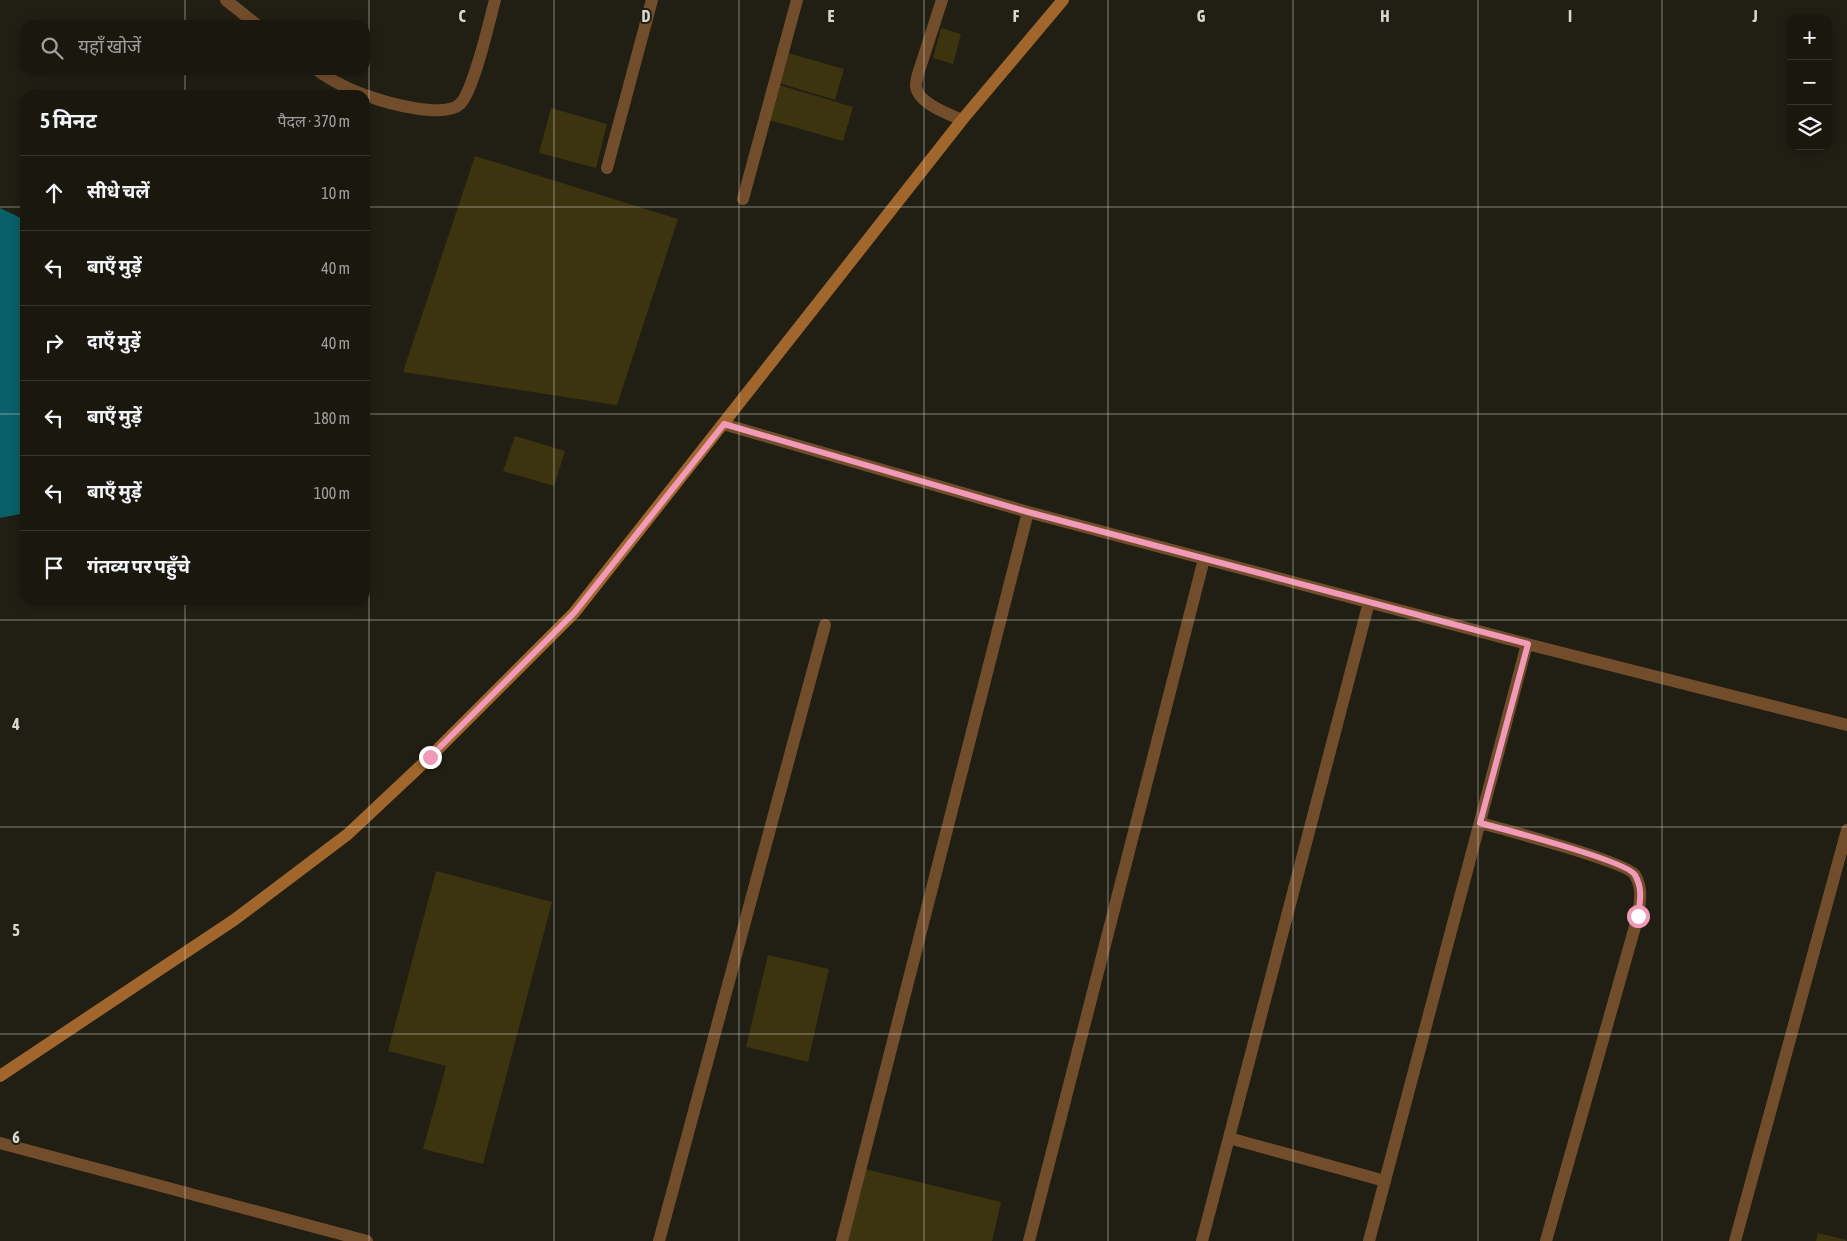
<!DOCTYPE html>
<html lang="hi">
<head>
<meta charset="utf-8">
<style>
  :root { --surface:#19170e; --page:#222017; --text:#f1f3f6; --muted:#9f9f9e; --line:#37362e }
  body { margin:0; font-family:"Asap Condensed","Noto Sans Devanagari",sans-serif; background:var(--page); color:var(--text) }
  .controls { position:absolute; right:15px; top:15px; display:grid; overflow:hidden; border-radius:10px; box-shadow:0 2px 12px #0003 }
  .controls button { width:45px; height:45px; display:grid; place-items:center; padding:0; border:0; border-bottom:1px solid var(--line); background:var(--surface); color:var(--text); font:25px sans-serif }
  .stop { position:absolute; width:15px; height:15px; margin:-11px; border:4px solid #f09ab7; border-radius:50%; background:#fff }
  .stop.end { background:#f09ab7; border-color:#fff; box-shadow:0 1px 5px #0008 }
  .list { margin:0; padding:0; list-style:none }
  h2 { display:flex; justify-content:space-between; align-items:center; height:65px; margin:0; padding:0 20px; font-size:21px }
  h2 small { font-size:16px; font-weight:400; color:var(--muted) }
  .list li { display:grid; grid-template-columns:32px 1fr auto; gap:15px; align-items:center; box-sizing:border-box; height:75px; padding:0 20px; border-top:1px solid var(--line) }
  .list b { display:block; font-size:19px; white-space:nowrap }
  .list em { font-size:16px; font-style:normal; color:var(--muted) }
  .icon { flex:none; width:28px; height:28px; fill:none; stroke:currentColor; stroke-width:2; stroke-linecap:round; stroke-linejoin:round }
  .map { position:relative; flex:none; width:1847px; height:1241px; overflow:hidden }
  .search { position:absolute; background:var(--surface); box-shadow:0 2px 12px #0003; left:20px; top:20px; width:350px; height:55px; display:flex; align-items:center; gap:12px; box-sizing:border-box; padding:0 18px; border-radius:15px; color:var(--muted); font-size:19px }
  .panel { position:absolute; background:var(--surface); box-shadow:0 2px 12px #0003; left:20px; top:90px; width:350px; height:515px; border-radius:15px }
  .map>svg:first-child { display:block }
  .water { fill:#096069 }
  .building { fill:#3b340e }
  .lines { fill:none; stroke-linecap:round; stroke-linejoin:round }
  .lane { stroke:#714d2b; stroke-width:12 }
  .street { stroke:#714d2b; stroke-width:12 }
  .secondary { stroke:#a0662c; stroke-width:12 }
  .route { stroke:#f09ab7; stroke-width:6 }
  .grid { fill:none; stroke:#d9d8d0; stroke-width:1; stroke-opacity:0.55 }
  .grid-label { font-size:16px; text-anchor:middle; font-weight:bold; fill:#d9d8d0; stroke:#211f13; stroke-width:4; stroke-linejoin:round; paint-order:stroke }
</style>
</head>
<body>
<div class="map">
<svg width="1847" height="1241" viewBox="0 0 1847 1241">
  <rect width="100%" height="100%" fill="#211f13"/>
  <path class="water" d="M 0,208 L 25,220 L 25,237 L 20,241 L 25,242 L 25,513 L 0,518 Z"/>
  <path class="building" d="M 941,28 L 961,34 L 953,64 L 933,58 Z
    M 788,53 L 844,69 L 835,100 L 779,83 Z
    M 779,85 L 853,107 L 843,141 L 769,120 Z
    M 551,108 L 607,124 L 596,168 L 539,153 Z
    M 475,156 L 678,219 L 617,405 L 403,372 Z
    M 515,436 L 565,451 L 554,486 L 503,471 Z
    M 436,871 L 552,902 L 483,1164 L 423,1149 L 446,1066 L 388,1051 Z
    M 768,955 L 829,969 L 808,1062 L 746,1047 Z
    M 865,1169 L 1001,1202 L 992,1241 L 848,1241 Z
    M 1818,1233 L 1846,1240 L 1846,1241 L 1816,1241 Z"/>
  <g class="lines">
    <path class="lane" d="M 1480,823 C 1503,829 1627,862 1635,875 C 1643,889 1640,901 1638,916 L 1546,1241
      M 1229,1138 L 1385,1181
      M 659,1241 L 825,625
      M 842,1241 L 1028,512
      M 1029,1241 L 1204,559
      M 1202,1241 L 1369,602
      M 1369,1241 L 1527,644
      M 1735,1241 L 1847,830"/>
    <path class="street" d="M 226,0 L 257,25
      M 942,0 L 918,74 C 917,78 916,83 916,86 C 917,103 949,114 962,120
      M 317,70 C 330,80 352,91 368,96 C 387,103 444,119 460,104 C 474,90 489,22 495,0
      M 607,168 L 652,0
      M 743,199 L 797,0
      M 723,424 L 1028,512 L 1527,644 L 1847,725
      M 0,1143 L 367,1241"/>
    <path class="secondary" d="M 0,1076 L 234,920 L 348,834 L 430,757 L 574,613 L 962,120 L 1063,0"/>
  </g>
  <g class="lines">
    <path class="route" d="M 430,757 L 574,613 L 724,424 L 1028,512 L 1528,644 L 1480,823 C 1503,829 1627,861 1635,875 C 1643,889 1640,901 1638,916"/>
  </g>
  <path class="grid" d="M 185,0 L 185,25M 369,0 L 369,1241M 554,0 L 554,1241M 739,0 L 739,1241M 924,0 L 924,1241M 1108,0 L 1108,1241M 1293,0 L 1293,1241M 1478,0 L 1478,1241M 1662,0 L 1662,1241M 185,70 L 185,95M 0,207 L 25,207M 365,207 L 1847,207M 0,414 L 25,414M 365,414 L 1847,414M 185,600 L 185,1241M 0,620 L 1847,620M 0,827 L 1847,827M 0,1034 L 1847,1034"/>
  <g class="grid-label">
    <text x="462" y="22">C</text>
    <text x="646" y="22">D</text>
    <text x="831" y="22">E</text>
    <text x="1016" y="22">F</text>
    <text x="1201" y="22">G</text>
    <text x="1385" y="22">H</text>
    <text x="1570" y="22">I</text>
    <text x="1755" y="22">J</text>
    <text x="16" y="730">4</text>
    <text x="16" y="936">5</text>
    <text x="16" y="1143">6</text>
  </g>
</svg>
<div class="controls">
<button>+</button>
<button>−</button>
<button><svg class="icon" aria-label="layers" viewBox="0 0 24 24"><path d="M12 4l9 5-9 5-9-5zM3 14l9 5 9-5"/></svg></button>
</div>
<div class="stop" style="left:1638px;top:916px"></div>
<div class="stop end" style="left:430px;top:757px"></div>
<div class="search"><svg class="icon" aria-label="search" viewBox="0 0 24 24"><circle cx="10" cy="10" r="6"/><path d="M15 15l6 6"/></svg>यहाँ खोजें</div>
<section class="panel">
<h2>5 मिनट<small>पैदल · 370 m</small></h2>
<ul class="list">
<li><svg class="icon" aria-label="ahead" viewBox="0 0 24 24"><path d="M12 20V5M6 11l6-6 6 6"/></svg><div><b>सीधे चलें</b></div><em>10 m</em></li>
<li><svg class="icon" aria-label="left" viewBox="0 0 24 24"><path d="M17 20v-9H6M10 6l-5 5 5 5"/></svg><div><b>बाएँ मुड़ें</b></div><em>40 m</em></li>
<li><svg class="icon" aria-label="right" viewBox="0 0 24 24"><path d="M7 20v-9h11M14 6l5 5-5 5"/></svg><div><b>दाएँ मुड़ें</b></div><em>40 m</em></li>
<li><svg class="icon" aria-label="left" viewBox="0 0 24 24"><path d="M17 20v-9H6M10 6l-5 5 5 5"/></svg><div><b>बाएँ मुड़ें</b></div><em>180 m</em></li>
<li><svg class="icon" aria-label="left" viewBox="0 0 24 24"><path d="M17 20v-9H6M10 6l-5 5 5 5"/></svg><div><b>बाएँ मुड़ें</b></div><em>100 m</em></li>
<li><svg class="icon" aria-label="arrive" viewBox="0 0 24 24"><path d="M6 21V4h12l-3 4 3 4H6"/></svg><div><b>गंतव्य पर पहुँचे</b></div></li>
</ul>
</section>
</div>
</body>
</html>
